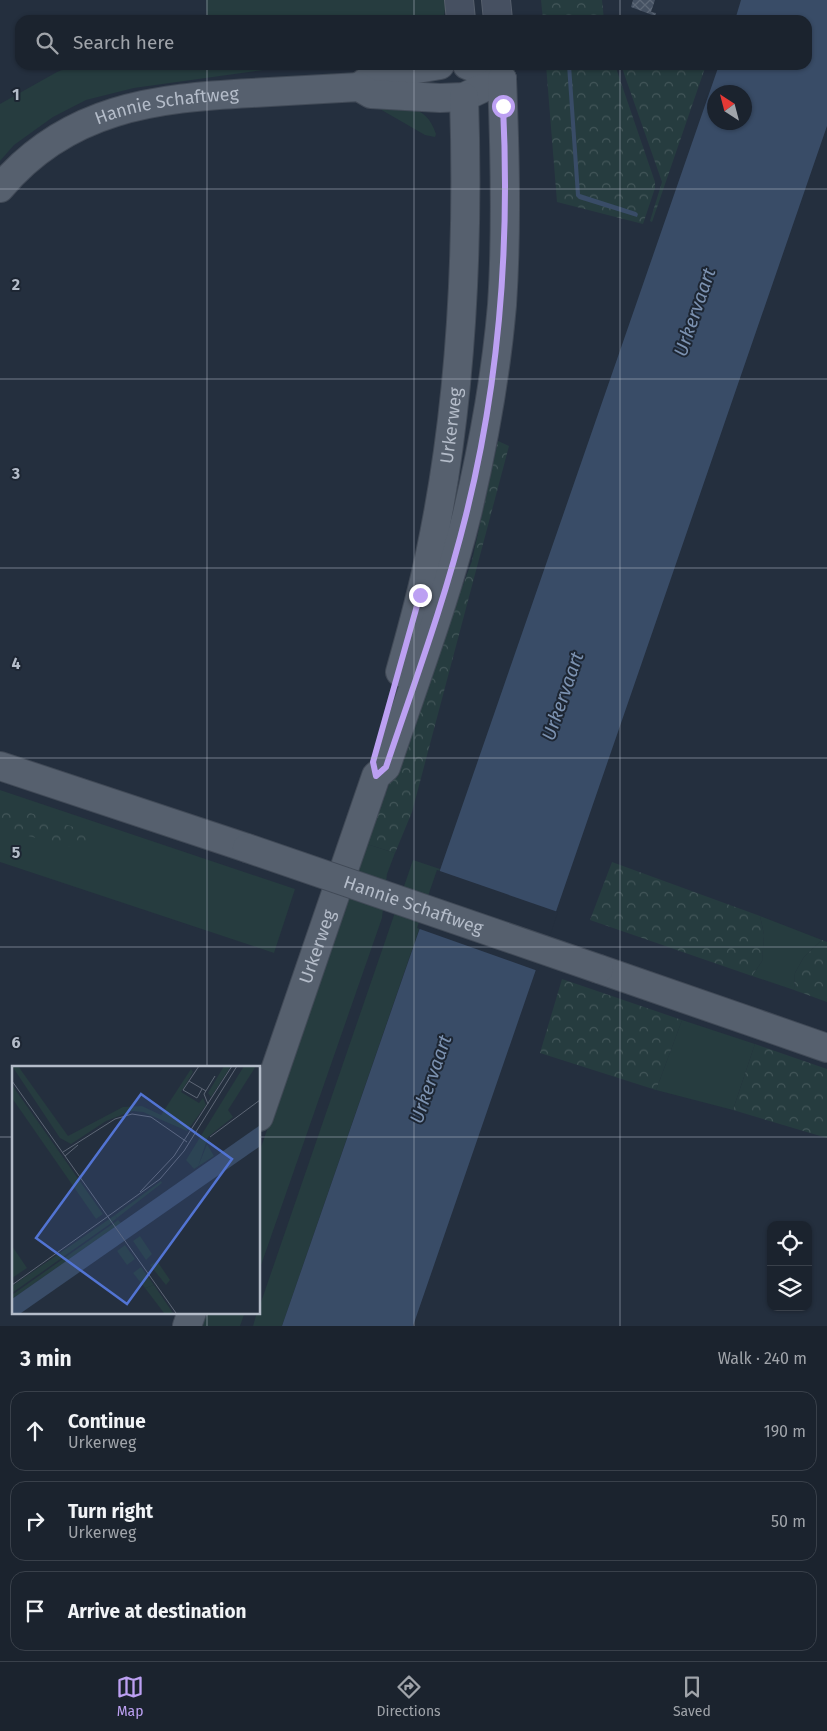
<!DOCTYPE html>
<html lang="en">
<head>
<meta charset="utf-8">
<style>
  :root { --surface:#1b232e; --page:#282f3a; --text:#f1f3f6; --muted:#a0a4aa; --line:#39404a; --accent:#bca0f2 }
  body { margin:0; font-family:"Fira Sans",sans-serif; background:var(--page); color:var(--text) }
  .controls { position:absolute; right:15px; bottom:15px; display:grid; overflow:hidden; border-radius:10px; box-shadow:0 1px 4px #0004 }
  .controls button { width:45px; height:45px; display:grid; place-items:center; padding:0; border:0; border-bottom:1px solid var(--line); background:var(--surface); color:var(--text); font:25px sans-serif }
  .compass { position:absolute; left:707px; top:85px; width:45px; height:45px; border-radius:50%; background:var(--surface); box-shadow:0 1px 4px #0004; rotate:324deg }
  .stop { position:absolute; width:15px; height:15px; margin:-11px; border:4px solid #bca0f2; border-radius:50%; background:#fff }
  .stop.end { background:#bca0f2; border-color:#fff; box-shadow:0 1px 5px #0008 }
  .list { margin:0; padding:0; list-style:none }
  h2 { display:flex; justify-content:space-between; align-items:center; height:65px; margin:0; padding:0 20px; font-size:21px }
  h2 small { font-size:16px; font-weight:400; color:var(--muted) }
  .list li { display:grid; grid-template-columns:32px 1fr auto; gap:15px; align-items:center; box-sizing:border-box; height:80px; margin:0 10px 10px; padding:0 10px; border:1px solid var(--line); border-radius:15px }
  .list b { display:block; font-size:19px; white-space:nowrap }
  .list p { margin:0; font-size:16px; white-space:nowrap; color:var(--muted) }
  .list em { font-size:16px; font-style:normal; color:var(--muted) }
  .icon { flex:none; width:28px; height:28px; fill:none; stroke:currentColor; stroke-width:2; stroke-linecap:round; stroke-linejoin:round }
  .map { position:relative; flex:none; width:827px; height:1326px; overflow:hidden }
  .search { position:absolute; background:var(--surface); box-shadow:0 1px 4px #0004; left:15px; right:15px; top:15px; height:55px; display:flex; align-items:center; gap:12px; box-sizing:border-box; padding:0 18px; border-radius:15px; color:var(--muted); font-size:19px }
  .sheet { height:335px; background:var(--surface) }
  nav { display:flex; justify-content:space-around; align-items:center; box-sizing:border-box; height:70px; border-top:1px solid var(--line); background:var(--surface); font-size:14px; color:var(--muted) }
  nav a { display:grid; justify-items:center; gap:2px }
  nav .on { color:var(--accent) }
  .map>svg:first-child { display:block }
  .green { fill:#263c3f }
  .forest { fill:url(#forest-crowns) }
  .water { fill:#394c67; fill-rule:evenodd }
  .pier { fill:#242f3e }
  .building { fill:url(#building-cross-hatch) }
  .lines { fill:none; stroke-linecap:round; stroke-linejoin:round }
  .secondary-casing { stroke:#565f6c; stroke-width:30 }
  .primary-casing { stroke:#414a57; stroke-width:30 }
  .secondary { stroke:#465061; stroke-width:28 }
  .primary { stroke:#56606e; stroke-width:28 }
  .primary-bridge-casing { stroke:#414a57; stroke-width:30; stroke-linecap:butt }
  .primary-bridge { stroke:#56606e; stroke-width:28 }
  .route { stroke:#bca0f2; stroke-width:6 }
  .grid { fill:none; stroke:#b4bcc9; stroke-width:1; stroke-opacity:0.55 }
  .labels { text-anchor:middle; stroke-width:4; stroke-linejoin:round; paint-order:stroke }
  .street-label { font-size:18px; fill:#b4bcc9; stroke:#1d2633 }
  .water-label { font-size:19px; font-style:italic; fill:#7c92b1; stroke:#1d2633 }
  .inset-road { fill:none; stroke:#5e6776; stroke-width:1 }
  .view { fill:#5274d3; fill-opacity:0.15; stroke:#5274d3; stroke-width:2.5 }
  .inset-edge { fill:none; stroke:#b4bcc9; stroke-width:2.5 }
  .grid-label { font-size:16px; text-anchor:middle; font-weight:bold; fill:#b4bcc9; stroke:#1d2633; stroke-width:4; stroke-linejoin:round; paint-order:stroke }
</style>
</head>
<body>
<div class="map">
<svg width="827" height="1326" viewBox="0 0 827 1326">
  <defs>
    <pattern id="forest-crowns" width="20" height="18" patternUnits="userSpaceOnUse" patternTransform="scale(1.25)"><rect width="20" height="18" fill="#263c3f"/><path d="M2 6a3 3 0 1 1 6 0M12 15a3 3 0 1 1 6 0" fill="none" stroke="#435659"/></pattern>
    <pattern id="building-cross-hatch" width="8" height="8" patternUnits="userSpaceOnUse" patternTransform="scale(1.25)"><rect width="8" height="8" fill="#455162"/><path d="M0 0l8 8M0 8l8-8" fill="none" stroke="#5d6877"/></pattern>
  </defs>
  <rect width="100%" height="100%" fill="#242f3e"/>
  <path class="green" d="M 206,0 L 447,0 L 444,15 L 441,20 L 207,20 Z
    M 75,65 L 300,65 L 134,88 L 86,100 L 53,117 L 14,145 L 0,161 L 0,104 L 57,72 Z
    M 373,105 C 401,107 426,102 436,134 L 435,137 L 425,135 Z
    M 0,790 L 295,889 L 274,953 L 0,862 Z
    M 367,844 L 395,853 L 387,874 L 382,918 L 259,1271 L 259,1153 Z
    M 413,860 L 440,869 L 282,1326 L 253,1326 L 257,1312 L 259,1312 L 259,1308 Z
    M 760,916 L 822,940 L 804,957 L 795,973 L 794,990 L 752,976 L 762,961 L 764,935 Z
    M 682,1020 L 755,1044 L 733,1110 L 656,1090 Z
    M 204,1312 L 245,1312 L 240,1326 L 199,1326 Z"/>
  <path class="forest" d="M 541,0 L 602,0 L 604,20 L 543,20 Z
    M 546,65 L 615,65 L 655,182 L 655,188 L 643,224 L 557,202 Z
    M 621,65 L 706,65 L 652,222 L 650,221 L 662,182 Z
    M 498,441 L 509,446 L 412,812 L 395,853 L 367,844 L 472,561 Z
    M 0,803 L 89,832 L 84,850 L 0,829 Z
    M 612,862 L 760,916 L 764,935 L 762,961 L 752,976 L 590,920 Z
    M 822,940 L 827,942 L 827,1002 L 794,990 L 795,973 L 804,957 Z
    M 562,979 L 682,1020 L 656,1090 L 540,1053 Z
    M 755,1044 L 827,1069 L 827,1138 L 733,1110 Z"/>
  <path class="water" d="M 741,0 L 827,0 L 827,126 L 413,1326 L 282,1326 L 719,65 L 807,65 L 807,20 L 735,20 ZM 714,92 L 744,92 L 744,122 L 714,122 Z
    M 567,65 L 571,65 L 580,194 L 636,212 L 638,214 L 637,217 L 579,199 L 576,196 Z"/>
  <path class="pier" d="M 437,870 L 558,912 L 538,971 L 417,928 Z"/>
  <path class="building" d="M 633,0 L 655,0 L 651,12 L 656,13 L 655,16 L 631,7 Z"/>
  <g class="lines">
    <defs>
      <path id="secondary" d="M 459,0 L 461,20
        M 496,0 L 498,20"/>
      <g id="primary">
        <path d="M 467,65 L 502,79"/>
        <path d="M 359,87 L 372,77 L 440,65"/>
        <path id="s1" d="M 0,188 C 67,108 155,98 252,93 C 288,91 323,89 359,87 L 371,94 L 440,98 L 464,97 L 502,79"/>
        <path id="s2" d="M 400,672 C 411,633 422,593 430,554 C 462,404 469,249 464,97"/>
        <path d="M 0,766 L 247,848"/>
        <path d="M 599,969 L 827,1048"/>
        <path id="s3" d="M 259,1117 L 376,776 L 386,767 C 414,683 446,600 467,514 C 483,446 496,376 502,305 C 507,230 505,154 502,79"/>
        <path d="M 187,1326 L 192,1312"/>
      </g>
    </defs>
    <use href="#secondary" class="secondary-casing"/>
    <use href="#primary" class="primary-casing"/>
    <use href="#secondary" class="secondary"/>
    <use href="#primary" class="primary"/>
    <defs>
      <g id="primary-bridge">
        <path id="s4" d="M 247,848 L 599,969"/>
      </g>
    </defs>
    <use href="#primary-bridge" class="primary-bridge-casing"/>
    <use href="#primary-bridge" class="primary-bridge"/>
  </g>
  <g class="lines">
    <path class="route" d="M 420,595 L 373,762 L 376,776 L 386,767 C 414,684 445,600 466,515 C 500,379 510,246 503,106"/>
  </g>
  <path class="grid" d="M 207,0 L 207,20M 414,0 L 414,20M 620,0 L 620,20M 207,65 L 207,1067M 414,65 L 414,1326M 620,65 L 620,1326M 0,189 L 827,189M 0,379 L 827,379M 0,568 L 827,568M 0,758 L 827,758M 0,947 L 827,947M 0,1137 L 14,1137M 259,1137 L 827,1137M 207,1312 L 207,1326"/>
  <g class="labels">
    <g class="street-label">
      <text dy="6" stroke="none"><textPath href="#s1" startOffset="192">Hannie Schaftweg</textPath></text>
      <text dy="6" stroke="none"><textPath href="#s2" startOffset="252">Urkerweg</textPath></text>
      <text dy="6" stroke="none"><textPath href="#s4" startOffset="176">Hannie Schaftweg</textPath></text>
      <text dy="6" stroke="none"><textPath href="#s3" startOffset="180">Urkerweg</textPath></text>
    </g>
    <g class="water-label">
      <text transform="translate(694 312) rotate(-71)" y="7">Urkervaart</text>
      <text transform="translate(562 696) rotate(-71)" y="7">Urkervaart</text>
      <text transform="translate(430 1079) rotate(-71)" y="7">Urkervaart</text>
    </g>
  </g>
  <g transform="translate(12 1066)">
    <rect width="248" height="248" fill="#242f3e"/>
    <path d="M 0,0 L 6,0 L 56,70 L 111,41 L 130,40 L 149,49 L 179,3 L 181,6 L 169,26 L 187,37 L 191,32 L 194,39 L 175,65 L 131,46 L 120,45 L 94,55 L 59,78 L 48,72 ZM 212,0 L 219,0 L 199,31 L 196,27 ZM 0,19 L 91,148 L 84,153 L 0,32 ZM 103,149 L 105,152 L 98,158 L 0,227 L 0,220 ZM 106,154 L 109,157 L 0,233 L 0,229 ZM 0,180 L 15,202 L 0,212 ZM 142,219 L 161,247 L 152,247 L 133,222 Z" fill="#263c3f"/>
    <path d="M 232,0 L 244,0 L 216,44 L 221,51 L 196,71 L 186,101 L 195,78 L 202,90 L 182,103 L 174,94 ZM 25,57 L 52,95 L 52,103 L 34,74 L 27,69 ZM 149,115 L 150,117 L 105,152 L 103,149 ZM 128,170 L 140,188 L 134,194 L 121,175 ZM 113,179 L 123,193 L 115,199 L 105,185 ZM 145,195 L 158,214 L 154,219 L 138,199 ZM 129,201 L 142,219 L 133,222 L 121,207 Z" fill="#263c3f"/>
    <path d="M 247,60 L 247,81 L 9,247 L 0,247 L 0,233 Z" fill="#394c67"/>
    <path class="inset-road" d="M 187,0 L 177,15 L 194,25M 0,15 L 164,247M 177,15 L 171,24 L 185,32 L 190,23M 196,38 L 192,28 L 203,10M 198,71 L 248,34M 51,86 L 103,53 L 120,48 L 139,51 L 175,76M 53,90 L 66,79M 128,126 L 162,90 L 220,0M 0,219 L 148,113 L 172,85 L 225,0"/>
    <path class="view" d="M 129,28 L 220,93 L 115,238 L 24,172 Z"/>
    <rect width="248" height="248" class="inset-edge"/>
  </g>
  <g class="grid-label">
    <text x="16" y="100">1</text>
    <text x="16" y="290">2</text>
    <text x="16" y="479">3</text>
    <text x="16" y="669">4</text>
    <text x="16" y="858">5</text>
    <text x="16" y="1048">6</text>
  </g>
</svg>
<div class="controls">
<button><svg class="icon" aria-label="locate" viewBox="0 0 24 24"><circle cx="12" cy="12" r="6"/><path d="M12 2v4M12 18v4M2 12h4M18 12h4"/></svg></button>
<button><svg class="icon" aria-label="layers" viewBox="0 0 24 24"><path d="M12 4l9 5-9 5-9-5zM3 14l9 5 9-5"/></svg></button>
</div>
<svg class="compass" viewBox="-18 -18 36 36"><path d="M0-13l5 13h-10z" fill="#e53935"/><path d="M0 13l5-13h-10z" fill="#a0a4aa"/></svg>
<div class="stop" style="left:503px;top:106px"></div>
<div class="stop end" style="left:420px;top:595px"></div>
<div class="search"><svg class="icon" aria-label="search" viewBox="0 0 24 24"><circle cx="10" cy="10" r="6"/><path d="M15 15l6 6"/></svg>Search here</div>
</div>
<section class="sheet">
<h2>3 min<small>Walk · 240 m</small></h2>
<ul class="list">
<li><svg class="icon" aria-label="ahead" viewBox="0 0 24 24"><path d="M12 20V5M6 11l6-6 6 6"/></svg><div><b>Continue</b><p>Urkerweg</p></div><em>190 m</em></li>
<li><svg class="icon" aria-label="right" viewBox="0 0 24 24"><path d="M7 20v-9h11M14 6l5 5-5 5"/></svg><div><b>Turn right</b><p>Urkerweg</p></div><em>50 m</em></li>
<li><svg class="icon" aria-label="arrive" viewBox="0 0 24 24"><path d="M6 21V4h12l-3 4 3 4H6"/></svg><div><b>Arrive at destination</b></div></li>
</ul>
</section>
<nav>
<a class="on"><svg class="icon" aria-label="map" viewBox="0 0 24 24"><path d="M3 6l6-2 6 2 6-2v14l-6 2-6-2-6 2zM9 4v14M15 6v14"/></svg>Map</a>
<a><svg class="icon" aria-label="directions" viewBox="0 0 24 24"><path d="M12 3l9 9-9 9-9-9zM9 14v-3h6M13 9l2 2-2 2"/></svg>Directions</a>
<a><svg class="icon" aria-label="saved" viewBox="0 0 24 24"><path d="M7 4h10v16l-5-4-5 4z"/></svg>Saved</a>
</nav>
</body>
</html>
